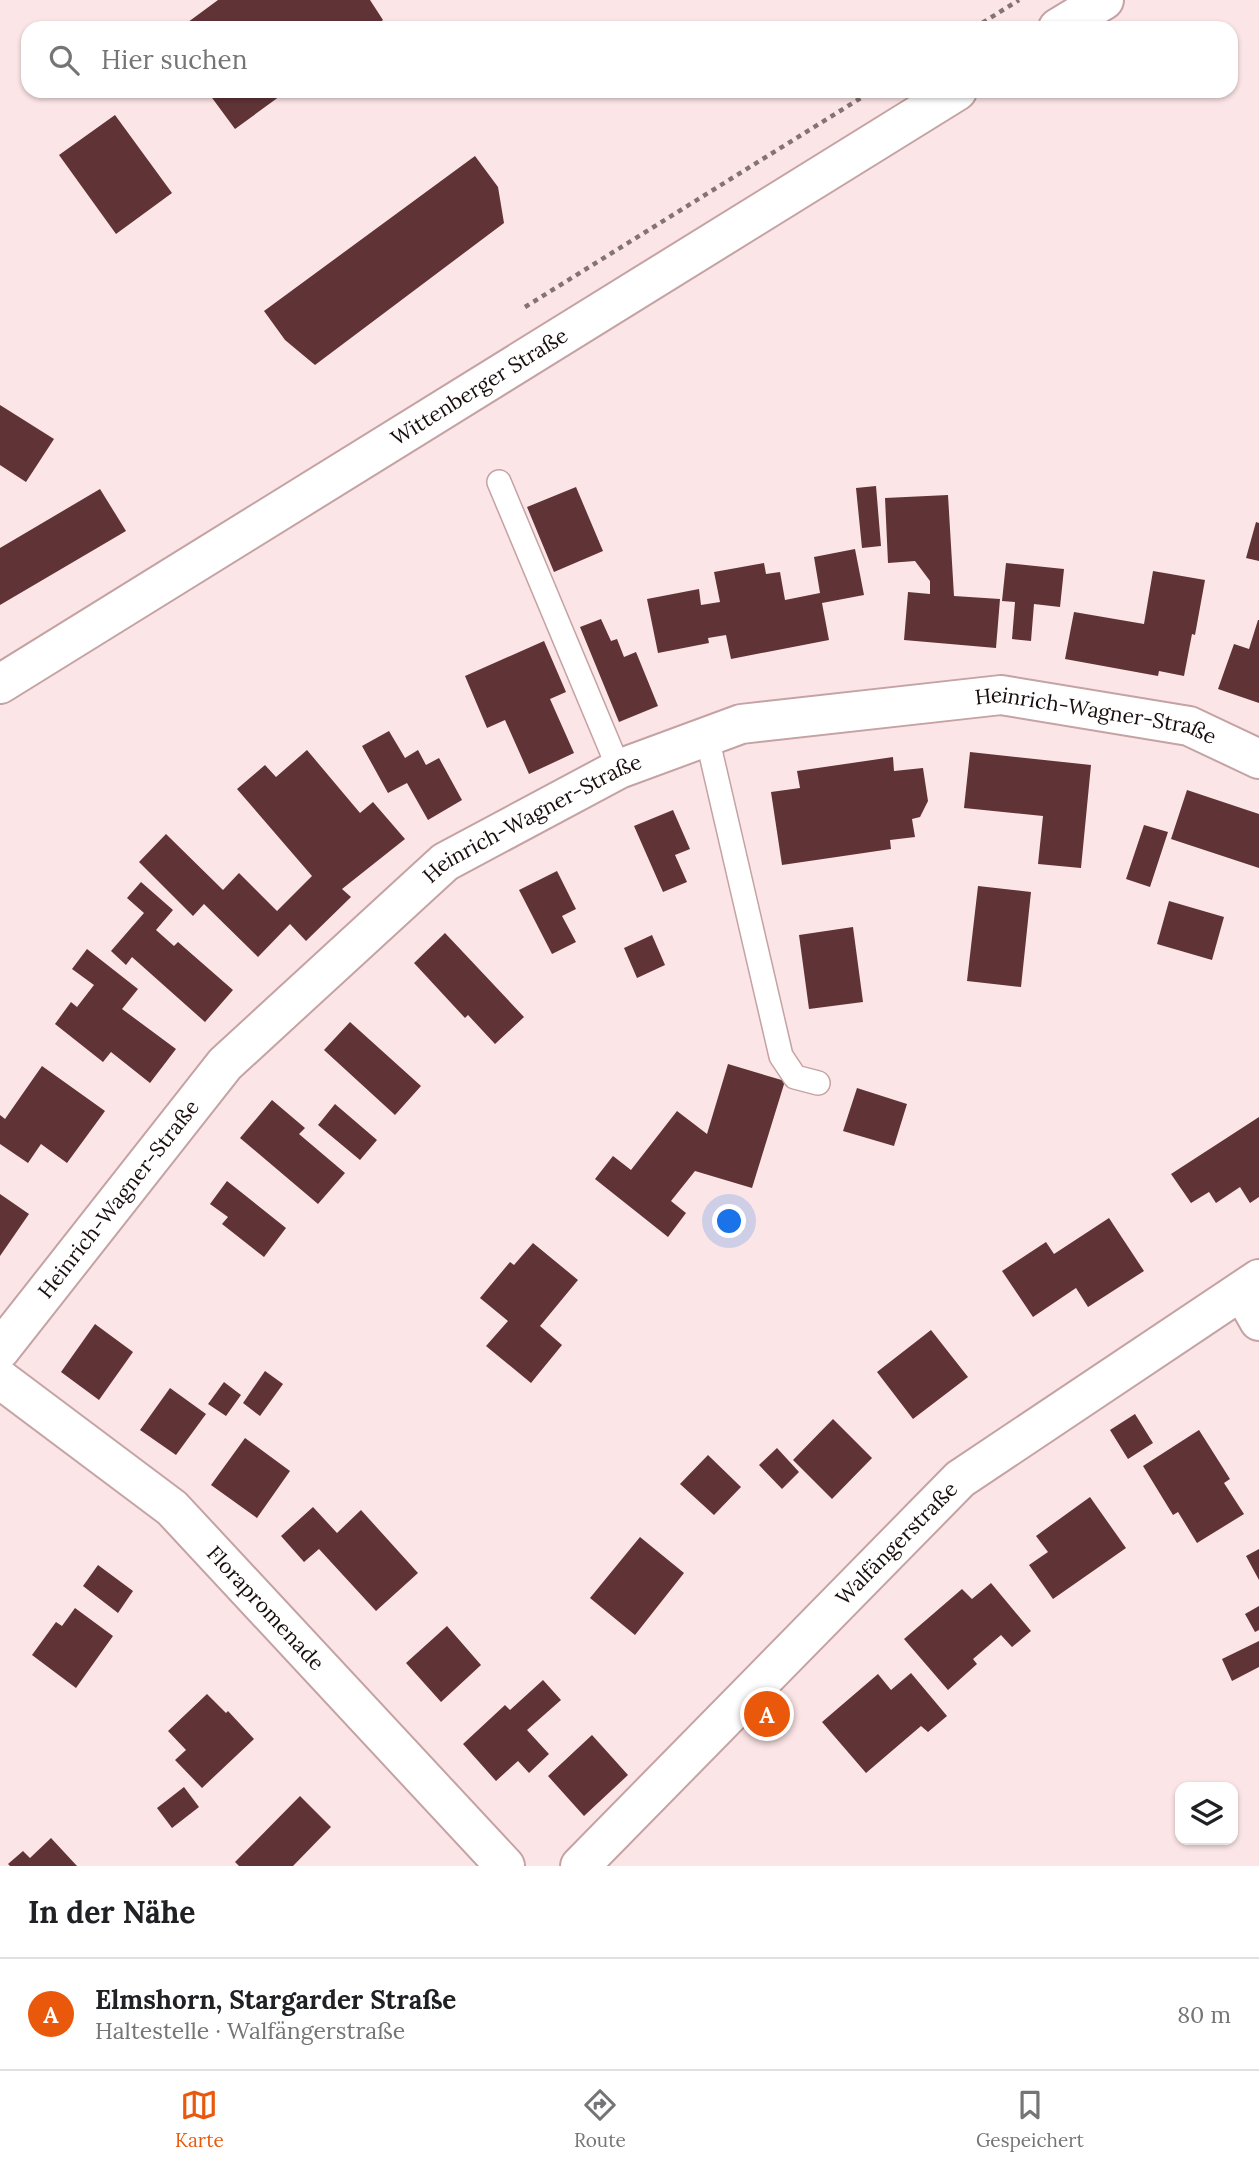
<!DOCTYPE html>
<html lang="de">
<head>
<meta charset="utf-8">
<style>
  :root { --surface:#fff; --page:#f2f2f2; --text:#202124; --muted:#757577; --line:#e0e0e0; --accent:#ea580c }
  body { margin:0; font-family:Lora,serif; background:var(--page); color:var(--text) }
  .controls { position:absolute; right:21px; bottom:21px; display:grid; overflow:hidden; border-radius:14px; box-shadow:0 2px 5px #0004 }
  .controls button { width:63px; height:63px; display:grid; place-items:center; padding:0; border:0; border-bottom:2px solid var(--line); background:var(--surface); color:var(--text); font:35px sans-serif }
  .you { position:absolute; left:730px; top:1222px; width:24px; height:24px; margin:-18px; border:5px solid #fff; border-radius:50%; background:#1a73e8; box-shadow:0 0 0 10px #1a73e833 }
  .badge { display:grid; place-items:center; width:46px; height:46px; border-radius:50%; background:var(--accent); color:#fff; font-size:23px; font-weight:700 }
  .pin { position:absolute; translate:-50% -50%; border:4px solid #fff; box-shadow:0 2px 7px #0006 }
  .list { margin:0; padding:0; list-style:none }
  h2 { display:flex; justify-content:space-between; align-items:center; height:91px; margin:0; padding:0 28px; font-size:30px }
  h2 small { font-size:23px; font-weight:400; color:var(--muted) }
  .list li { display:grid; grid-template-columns:46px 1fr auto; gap:21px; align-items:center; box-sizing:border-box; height:112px; padding:0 28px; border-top:2px solid var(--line) }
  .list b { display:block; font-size:26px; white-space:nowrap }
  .list p { margin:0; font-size:23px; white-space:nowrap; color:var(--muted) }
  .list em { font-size:23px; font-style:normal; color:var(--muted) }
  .icon { flex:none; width:38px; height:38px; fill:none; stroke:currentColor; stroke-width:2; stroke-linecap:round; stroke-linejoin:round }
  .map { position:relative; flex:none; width:1259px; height:1866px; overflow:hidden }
  .search { position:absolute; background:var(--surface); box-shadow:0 2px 5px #0004; left:21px; right:21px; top:21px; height:77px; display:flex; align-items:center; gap:18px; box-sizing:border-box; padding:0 24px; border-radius:21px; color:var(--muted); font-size:26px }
  .sheet { height:203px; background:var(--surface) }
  nav { display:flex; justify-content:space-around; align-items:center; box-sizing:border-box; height:98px; border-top:2px solid var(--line); background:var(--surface); font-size:19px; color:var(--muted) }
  nav a { display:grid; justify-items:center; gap:4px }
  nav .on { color:var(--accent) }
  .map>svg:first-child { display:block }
  .building { fill:#603336 }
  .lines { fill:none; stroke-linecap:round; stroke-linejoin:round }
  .service-casing { stroke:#c5a2a3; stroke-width:26 }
  .minor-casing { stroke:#c5a2a3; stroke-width:42 }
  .secondary-casing { stroke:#c5a2a3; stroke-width:42 }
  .path { stroke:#847374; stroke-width:4.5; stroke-dasharray:5 5; stroke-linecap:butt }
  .service { stroke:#fff; stroke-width:23 }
  .minor { stroke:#fff; stroke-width:38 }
  .secondary { stroke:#fff; stroke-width:38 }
  .labels { text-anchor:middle; stroke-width:7; stroke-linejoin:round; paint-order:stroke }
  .street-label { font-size:21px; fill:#190d0e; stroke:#fef6f7 }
</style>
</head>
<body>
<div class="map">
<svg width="1259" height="1866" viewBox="0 0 1259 1866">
  <rect width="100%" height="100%" fill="#fce5e6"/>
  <path class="building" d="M 218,0 L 370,0 L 383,20 L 373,28 L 180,28 Z
    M 207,91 L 287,91 L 235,129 Z
    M 115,115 L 172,193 L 116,234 L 59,155 Z
    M 475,156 L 498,187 L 504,223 L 315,365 L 285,340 L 264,311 Z
    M 0,405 L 54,439 L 26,482 L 0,465 Z
    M 876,486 L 881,546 L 862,548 L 856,488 Z
    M 576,487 L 603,551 L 554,572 L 527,507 Z
    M 100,489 L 126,531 L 0,605 L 0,548 Z
    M 948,495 L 954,596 L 1000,599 L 996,648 L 904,640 L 908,592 L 930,594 L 930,581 L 915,561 L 888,563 L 885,498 Z
    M 1256,522 L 1259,523 L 1259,561 L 1246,558 Z
    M 855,549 L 864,595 L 822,603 L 829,640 L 731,659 L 726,635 L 708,638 L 709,643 L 658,653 L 647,599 L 699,589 L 701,605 L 720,602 L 714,572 L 764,563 L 766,574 L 780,572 L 785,600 L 820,593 L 814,557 Z
    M 1006,563 L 1064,569 L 1060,607 L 1034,604 L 1031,641 L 1012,639 L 1015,602 L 1002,601 Z
    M 1153,571 L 1205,580 L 1195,635 L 1192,634 L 1184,676 L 1159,671 L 1158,676 L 1065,659 L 1074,612 L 1144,624 Z
    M 601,619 L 611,641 L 617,639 L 624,657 L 636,652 L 658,706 L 619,722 L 580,627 Z
    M 1258,620 L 1259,620 L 1259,703 L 1218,689 L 1234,644 L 1249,649 Z
    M 544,641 L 566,692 L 550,699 L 574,753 L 529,774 L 505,720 L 487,728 L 465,676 Z
    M 389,731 L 405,758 L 418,750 L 426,765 L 439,758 L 462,800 L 428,820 L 407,783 L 388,793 L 362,746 Z
    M 307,750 L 360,813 L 373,802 L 405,839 L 342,889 L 351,897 L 306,941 L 290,924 L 258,957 L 204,904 L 193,916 L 139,862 L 166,834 L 223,890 L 239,873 L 277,911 L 312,876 L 237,789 L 265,765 L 276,777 Z
    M 970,752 L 1091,765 L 1081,868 L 1038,864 L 1043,816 L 964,808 Z
    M 893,757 L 894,771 L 923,768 L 928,801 L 920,817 L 912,819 L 915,837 L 890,840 L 891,849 L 782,865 L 771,792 L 800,788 L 797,771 Z
    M 1187,790 L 1259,814 L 1259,868 L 1171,839 Z
    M 673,810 L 690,849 L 675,855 L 687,882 L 663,892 L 634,826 Z
    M 1144,825 L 1168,832 L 1150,887 L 1126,879 Z
    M 557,871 L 576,909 L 562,916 L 576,942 L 552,954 L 519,890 Z
    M 141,882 L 173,910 L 156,930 L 174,946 L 178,942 L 233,990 L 205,1022 L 132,957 L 126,965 L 111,951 L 144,913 L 127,898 Z
    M 978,886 L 1031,892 L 1021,987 L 967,981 Z
    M 1169,901 L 1224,917 L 1212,960 L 1157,944 Z
    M 853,927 L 863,1002 L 809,1009 L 799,935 Z
    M 445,933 L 524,1017 L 495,1044 L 468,1015 L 465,1018 L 414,963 Z
    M 652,935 L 665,965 L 637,978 L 624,948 Z
    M 87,949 L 138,989 L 122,1009 L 176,1049 L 150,1083 L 111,1052 L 103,1062 L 55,1024 L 71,1002 L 77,1007 L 94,985 L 72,969 Z
    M 350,1022 L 421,1086 L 395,1115 L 324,1050 Z
    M 728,1064 L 785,1081 L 752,1188 L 695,1171 L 671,1201 L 686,1213 L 668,1237 L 595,1179 L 613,1156 L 631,1170 L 677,1111 L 707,1134 Z
    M 42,1066 L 105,1111 L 67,1163 L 41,1144 L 28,1163 L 0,1144 L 0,1115 L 5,1119 Z
    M 857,1088 L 907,1104 L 894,1146 L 843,1131 Z
    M 272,1100 L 305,1128 L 299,1134 L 345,1173 L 318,1204 L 240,1138 Z
    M 335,1104 L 377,1140 L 360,1160 L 318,1125 Z
    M 1259,1117 L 1259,1197 L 1250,1203 L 1240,1187 L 1216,1203 L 1209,1192 L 1191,1203 L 1171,1174 Z
    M 227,1181 L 286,1228 L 264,1257 L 222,1224 L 228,1217 L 210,1204 Z
    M 0,1194 L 29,1214 L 0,1256 Z
    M 1109,1218 L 1144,1271 L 1088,1307 L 1076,1288 L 1033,1317 L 1002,1271 L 1046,1242 L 1054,1254 Z
    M 533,1243 L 578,1280 L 540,1326 L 562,1345 L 531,1383 L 486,1346 L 508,1321 L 480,1298 L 510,1262 L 514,1265 Z
    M 95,1324 L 133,1352 L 99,1400 L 61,1372 Z
    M 931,1330 L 968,1377 L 913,1419 L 877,1372 Z
    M 265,1371 L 283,1384 L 260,1416 L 243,1403 Z
    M 224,1382 L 241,1395 L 226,1416 L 208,1404 Z
    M 170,1388 L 206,1414 L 176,1455 L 140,1430 Z
    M 1135,1414 L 1153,1443 L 1128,1459 L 1110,1430 Z
    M 833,1419 L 872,1458 L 832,1499 L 793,1460 Z
    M 1199,1430 L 1230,1479 L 1224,1483 L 1244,1514 L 1197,1543 L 1178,1512 L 1173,1515 L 1143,1466 Z
    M 245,1438 L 290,1471 L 257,1518 L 211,1485 Z
    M 777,1448 L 799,1472 L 782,1489 L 759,1465 Z
    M 708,1455 L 741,1487 L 714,1515 L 680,1484 Z
    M 1090,1497 L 1126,1548 L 1053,1599 L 1029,1565 L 1048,1552 L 1036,1536 Z
    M 313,1507 L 337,1533 L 361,1510 L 418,1573 L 376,1611 L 319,1549 L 304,1562 L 281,1536 Z
    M 640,1537 L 684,1573 L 635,1635 L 590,1598 Z
    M 1259,1549 L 1259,1580 L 1246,1556 Z
    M 98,1565 L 133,1591 L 118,1613 L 83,1586 Z
    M 991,1583 L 1031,1631 L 1012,1647 L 1001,1635 L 973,1659 L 977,1664 L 948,1690 L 904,1639 L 962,1589 L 972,1599 Z
    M 1259,1606 L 1259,1630 L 1255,1632 L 1245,1614 Z
    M 75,1608 L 113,1636 L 76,1688 L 32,1655 L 56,1622 L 62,1626 Z
    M 447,1626 L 481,1665 L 441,1702 L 406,1663 Z
    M 1259,1641 L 1259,1667 L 1232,1681 L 1222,1659 Z
    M 911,1673 L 947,1716 L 928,1732 L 921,1726 L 866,1773 L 822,1722 L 878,1674 L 891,1690 Z
    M 543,1680 L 561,1700 L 527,1730 L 549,1754 L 529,1773 L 518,1761 L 496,1781 L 463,1744 L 505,1705 L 510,1710 Z
    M 207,1694 L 226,1713 L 228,1711 L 254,1739 L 202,1788 L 175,1760 L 186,1750 L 168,1731 Z
    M 592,1735 L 628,1775 L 584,1816 L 548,1776 Z
    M 184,1787 L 199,1807 L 172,1828 L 157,1808 Z
    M 300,1796 L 331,1827 L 293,1866 L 239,1866 L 235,1862 Z
    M 51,1838 L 77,1866 L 10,1866 L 8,1864 L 23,1851 L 30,1858 Z"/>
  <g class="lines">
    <defs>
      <path id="service" d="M 499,482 L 619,769
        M 707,737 L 781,1056 L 795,1077 L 818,1083"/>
      <g id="minor">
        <path d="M 1242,1291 L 1259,1321"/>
        <path id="s1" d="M 0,1350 L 225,1064 L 445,862 L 619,769 L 741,724 L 1001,695 L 1189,726 L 1259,759"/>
        <path id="s2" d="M 0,1379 L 172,1508 L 505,1866"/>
        <path id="s3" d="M 580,1866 L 960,1479 L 1259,1279"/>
      </g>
      <g id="secondary">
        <path d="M 1058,28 L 1104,0"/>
        <path id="s4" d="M 0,684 L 957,91"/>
      </g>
    </defs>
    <use href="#service" class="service-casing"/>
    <use href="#minor" class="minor-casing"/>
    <use href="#secondary" class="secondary-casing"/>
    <path class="path" d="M 974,28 L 1019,0
      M 525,307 L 872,91"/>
    <use href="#service" class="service"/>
    <use href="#minor" class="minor"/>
    <use href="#secondary" class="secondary"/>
  </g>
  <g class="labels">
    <g class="street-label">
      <text dy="7" stroke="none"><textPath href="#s4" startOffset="564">Wittenberger Straße</textPath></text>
      <text dy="7" stroke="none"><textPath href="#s1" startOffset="1348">Heinrich-Wagner-Straße</textPath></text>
      <text dy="7" stroke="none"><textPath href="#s1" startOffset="760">Heinrich-Wagner-Straße</textPath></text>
      <text dy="7" stroke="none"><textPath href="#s1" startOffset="192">Heinrich-Wagner-Straße</textPath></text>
      <text dy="7" stroke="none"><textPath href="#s3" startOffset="452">Walfängerstraße</textPath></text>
      <text dy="7" stroke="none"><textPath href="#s2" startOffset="352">Florapromenade</textPath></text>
    </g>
  </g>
</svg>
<div class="controls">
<button><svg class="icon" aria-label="layers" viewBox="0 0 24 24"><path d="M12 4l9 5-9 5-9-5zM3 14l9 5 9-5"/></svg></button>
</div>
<div class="you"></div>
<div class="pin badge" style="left:767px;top:1714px">A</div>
<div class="search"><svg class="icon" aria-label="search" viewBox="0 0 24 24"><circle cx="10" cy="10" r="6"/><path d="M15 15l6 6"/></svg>Hier suchen</div>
</div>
<section class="sheet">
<h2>In der Nähe<small></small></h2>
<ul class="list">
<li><span class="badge">A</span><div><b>Elmshorn, Stargarder Straße</b><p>Haltestelle · Walfängerstraße</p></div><em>80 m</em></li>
</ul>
</section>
<nav>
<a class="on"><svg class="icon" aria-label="map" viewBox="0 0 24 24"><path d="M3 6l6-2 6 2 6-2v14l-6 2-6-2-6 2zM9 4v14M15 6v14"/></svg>Karte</a>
<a><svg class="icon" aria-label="directions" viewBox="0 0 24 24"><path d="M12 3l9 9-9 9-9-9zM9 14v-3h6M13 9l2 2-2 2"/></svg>Route</a>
<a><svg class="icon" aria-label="saved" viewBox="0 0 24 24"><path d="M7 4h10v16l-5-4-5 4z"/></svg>Gespeichert</a>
</nav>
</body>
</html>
